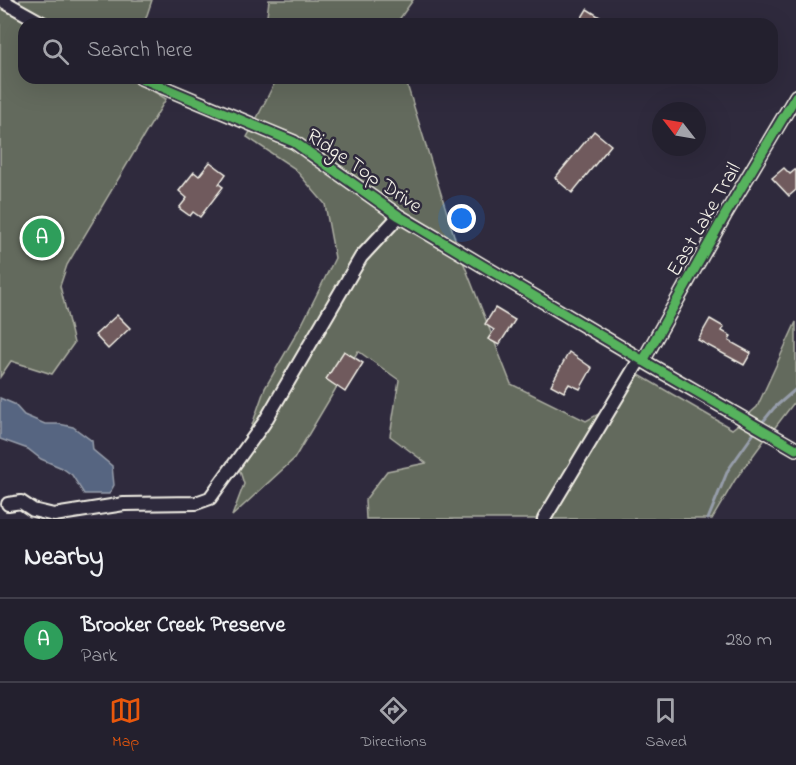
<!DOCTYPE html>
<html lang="en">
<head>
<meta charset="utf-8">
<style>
  :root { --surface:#23202e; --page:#2b2836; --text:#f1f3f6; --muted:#a3a3aa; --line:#403e4a; --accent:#ea580c }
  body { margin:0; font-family:"Indie Flower",sans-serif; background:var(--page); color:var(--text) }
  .compass { position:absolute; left:652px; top:102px; width:54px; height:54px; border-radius:50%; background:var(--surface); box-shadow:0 6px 24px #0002; rotate:301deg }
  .you { position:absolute; left:462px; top:219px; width:21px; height:21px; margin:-15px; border:4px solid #fff; border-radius:50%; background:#1a73e8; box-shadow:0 0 0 9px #1a73e833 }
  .badge { display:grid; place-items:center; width:39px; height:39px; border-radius:50%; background:var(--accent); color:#fff; font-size:20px; font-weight:700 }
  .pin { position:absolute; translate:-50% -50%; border:3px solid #fff; box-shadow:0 2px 6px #0006 }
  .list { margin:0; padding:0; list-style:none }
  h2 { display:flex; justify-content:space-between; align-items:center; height:78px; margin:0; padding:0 24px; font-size:26px }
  h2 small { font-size:20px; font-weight:400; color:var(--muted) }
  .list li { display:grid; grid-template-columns:39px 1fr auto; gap:18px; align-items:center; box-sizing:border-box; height:84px; padding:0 24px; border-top:2px solid var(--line) }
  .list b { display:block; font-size:22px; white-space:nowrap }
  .list p { margin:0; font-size:20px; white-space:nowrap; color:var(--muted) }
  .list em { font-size:20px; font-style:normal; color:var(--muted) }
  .icon { flex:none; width:33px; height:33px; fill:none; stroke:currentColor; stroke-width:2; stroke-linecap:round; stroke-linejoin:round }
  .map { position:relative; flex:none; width:796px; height:519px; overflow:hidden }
  .search { position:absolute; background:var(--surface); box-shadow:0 6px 24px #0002; left:18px; right:18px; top:18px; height:66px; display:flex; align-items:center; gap:15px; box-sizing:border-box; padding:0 21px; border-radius:18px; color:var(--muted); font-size:22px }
  .sheet { height:162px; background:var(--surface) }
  nav { display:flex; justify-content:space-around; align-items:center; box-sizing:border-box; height:84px; border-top:2px solid var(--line); background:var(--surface); font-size:16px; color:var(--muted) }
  nav a { display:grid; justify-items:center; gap:3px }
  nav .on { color:var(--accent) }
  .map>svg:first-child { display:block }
  .green { fill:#646a5d; stroke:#acaea2; stroke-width:1.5 }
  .water { fill:#576581; stroke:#969daa; stroke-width:1.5 }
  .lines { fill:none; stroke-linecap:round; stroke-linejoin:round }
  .stream { stroke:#969daa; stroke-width:3 }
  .building { fill:#6f5a5d; stroke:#f4f1e8; stroke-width:1.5 }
  .minor-casing { stroke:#f4f1e8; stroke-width:16 }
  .minor { stroke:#2f2a3d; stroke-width:12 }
  .cycleway-casing { stroke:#2f2a3d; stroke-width:13 }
  .cycleway { stroke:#56b35d; stroke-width:9 }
  .labels { text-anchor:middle; stroke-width:5; stroke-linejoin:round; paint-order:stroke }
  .street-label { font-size:21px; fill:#f4f1e8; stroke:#2f2a3d }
</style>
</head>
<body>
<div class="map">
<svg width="796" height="519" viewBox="0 0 796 519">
  <rect width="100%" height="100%" fill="#2f2a3d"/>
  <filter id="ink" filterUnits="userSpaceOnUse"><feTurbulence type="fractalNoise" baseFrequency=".0167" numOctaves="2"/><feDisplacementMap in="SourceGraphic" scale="12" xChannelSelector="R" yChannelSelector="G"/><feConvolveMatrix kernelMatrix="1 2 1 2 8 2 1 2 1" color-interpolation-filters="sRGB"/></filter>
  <g filter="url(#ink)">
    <path class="green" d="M 0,0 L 42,24 L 24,24 L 24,78 L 132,78 L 166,99 L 67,265 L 60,286 L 74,343 L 52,374 L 11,361 L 0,377 Z
      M 20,0 L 152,0 L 144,24 L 54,24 L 19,4 Z
      M 269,0 L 413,0 L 396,24 L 266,24 Z
      M 277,78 L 405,78 L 457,245 L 256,120 Z
      M 251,130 L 291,147 L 462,259 L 511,384 L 586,421 L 606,410 L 629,369 L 732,429 L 740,423 L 766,438 L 735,480 L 712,519 L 366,519 L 365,500 L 387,471 L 426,463 L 390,436 L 399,380 L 358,351 L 294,459 L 232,516 L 244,484 L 238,465 L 265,388 L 302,324 L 335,258 L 325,204 L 294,168 L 247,137 Z
      M 796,322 L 796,400 L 773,430 L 748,415 L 757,407 Z"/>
    <path class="water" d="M 0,398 L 14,404 L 24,415 L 45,424 L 59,424 L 73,427 L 92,441 L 93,450 L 112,466 L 114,485 L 109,494 L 84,494 L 72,475 L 62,468 L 41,459 L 28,449 L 0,439 Z"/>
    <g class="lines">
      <path class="stream" d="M 761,424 L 774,408 L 796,389
        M 708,519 L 728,470 L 757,429"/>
    </g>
    <path class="building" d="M 587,9 L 611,24 L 578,24 Z
      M 594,131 L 611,145 L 572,193 L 555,178 Z
      M 210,162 L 226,174 L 219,184 L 223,187 L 200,217 L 193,212 L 190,216 L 179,208 L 187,198 L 179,191 L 194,172 L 199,176 Z
      M 784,168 L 790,174 L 796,169 L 796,190 L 789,196 L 772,178 Z
      M 495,308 L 515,320 L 499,345 L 488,339 L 494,330 L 485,324 Z
      M 117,315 L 130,328 L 108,349 L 95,335 Z
      M 710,319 L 724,327 L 722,331 L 731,336 L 729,341 L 751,353 L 744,365 L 698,340 Z
      M 344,351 L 363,363 L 345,392 L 326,379 Z
      M 569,352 L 592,368 L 580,389 L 569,384 L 564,392 L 551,385 Z"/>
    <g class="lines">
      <defs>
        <path id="minor" d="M 1,0 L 44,24
          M 141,78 L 294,142 L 399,216 L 652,366 L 796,449
          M 643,361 L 725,215 L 796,96
          M 8,504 L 21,502 L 33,510 L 54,515 L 124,504 L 196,503 L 210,498 L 264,423 L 361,257 L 399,216
          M 544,519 L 640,359"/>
      </defs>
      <use href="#minor" class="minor-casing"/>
      <use href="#minor" class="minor"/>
      <defs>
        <path id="cycleway" d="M 141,78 L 294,142 L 399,216 L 652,366 L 796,449
          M 643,361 L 725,215 L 796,96"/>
      </defs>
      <use href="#cycleway" class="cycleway-casing"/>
      <use href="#cycleway" class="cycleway"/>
    </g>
  </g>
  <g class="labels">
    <g class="street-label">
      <text transform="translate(365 170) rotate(34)" y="7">Ridge Top Drive</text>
      <text transform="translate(703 219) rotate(-60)" y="7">East Lake Trail</text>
    </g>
  </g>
</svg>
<svg class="compass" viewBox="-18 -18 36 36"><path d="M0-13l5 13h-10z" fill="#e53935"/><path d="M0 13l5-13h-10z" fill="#a3a3aa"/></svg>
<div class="you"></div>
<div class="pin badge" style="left:42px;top:238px;background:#2e9e5b">A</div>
<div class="search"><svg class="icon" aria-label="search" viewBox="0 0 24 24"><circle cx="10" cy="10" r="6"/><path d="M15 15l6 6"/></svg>Search here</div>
</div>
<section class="sheet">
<h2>Nearby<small></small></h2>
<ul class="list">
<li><span class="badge" style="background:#2e9e5b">A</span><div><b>Brooker Creek Preserve</b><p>Park</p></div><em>280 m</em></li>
</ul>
</section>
<nav>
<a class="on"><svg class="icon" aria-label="map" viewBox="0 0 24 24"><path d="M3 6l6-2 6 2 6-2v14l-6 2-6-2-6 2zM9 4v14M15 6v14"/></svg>Map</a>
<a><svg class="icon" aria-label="directions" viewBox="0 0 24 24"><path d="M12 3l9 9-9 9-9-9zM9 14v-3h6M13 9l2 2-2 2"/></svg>Directions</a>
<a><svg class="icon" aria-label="saved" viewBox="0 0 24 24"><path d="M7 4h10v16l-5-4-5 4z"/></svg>Saved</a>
</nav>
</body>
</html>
